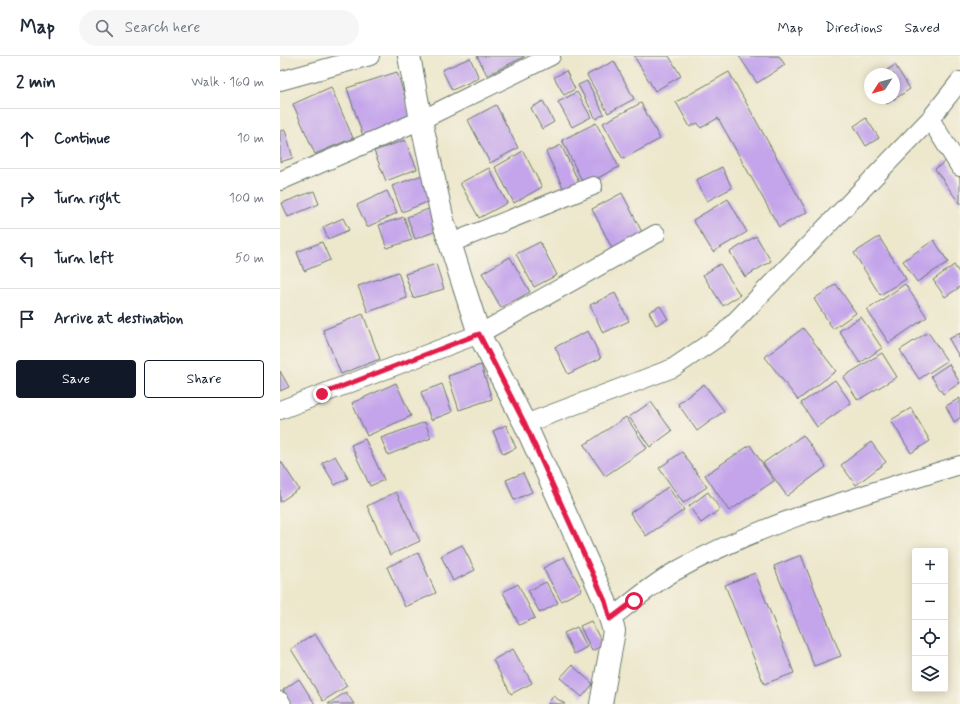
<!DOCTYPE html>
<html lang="en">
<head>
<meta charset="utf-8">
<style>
  :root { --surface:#fff; --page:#f6f6f7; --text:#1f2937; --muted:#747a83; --line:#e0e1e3; --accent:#111827 }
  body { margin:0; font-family:Mynerve,sans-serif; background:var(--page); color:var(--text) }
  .controls { position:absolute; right:12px; bottom:12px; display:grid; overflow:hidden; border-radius:4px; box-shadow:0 2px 10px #0003 }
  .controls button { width:36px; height:36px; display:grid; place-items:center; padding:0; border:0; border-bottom:1px solid var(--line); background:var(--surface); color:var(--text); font:20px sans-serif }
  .compass { position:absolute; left:584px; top:12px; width:36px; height:36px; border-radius:50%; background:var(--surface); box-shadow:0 2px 10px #0003; rotate:234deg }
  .stop { position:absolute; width:12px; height:12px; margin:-9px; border:3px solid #e11d48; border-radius:50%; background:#fff }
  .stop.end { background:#e11d48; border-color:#fff; box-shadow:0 1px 4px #0008 }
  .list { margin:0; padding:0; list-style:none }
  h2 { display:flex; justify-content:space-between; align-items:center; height:52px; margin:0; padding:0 16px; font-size:17px }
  h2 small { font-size:13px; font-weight:400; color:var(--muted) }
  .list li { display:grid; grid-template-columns:26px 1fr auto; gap:12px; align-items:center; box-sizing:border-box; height:60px; padding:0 16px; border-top:1px solid var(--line) }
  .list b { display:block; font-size:15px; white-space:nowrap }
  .list em { font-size:13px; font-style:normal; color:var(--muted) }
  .actions { display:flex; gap:8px; padding:12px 16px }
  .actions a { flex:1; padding:9px 0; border:1px solid var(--accent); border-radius:4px; text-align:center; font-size:14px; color:var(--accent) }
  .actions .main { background:var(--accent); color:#fff }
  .icon { flex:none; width:22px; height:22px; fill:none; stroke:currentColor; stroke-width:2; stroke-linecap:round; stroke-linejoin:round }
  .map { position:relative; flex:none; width:680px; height:648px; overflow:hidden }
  header { display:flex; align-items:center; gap:24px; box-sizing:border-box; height:56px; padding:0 20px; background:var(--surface); border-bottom:1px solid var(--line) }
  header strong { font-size:19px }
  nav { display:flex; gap:22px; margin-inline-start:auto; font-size:14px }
  .search { width:280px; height:36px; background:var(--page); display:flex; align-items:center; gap:10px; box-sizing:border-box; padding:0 14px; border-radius:22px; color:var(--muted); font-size:15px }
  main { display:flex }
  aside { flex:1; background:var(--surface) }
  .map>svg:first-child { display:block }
  .building { fill:#c4a5eb }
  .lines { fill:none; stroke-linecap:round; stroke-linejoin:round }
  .minor-casing { stroke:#677869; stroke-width:20 }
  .tertiary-casing { stroke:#677869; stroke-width:24 }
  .minor { stroke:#fff; stroke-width:18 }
  .tertiary { stroke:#fff; stroke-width:22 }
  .route { stroke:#e11d48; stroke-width:5 }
</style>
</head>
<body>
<header>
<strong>Map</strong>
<div class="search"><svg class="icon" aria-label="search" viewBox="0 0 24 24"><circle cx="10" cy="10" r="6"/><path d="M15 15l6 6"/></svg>Search here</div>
<nav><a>Map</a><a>Directions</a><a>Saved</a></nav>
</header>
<main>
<aside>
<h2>2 min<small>Walk · 160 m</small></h2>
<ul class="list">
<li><svg class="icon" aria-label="ahead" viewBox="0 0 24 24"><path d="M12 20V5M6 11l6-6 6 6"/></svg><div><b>Continue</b></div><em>10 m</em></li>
<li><svg class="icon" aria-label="right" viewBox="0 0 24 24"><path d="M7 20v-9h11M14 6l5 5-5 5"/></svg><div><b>Turn right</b></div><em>100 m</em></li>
<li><svg class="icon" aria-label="left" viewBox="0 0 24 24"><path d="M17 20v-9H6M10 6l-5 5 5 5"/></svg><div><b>Turn left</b></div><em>50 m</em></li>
<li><svg class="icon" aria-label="arrive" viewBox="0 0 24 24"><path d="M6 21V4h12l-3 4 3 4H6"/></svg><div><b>Arrive at destination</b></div></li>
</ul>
<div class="actions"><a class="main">Save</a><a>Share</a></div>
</aside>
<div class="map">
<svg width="680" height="648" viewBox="0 0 680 648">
  <rect width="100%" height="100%" fill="#f7f3e8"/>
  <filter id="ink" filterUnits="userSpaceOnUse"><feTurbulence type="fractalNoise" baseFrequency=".025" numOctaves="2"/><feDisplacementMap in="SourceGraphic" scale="8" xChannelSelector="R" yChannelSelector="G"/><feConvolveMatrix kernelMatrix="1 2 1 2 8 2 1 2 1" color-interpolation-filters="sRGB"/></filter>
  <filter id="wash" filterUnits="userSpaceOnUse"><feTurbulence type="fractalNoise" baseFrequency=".012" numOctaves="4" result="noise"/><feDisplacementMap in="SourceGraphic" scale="16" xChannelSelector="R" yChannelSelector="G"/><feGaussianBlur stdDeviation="0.9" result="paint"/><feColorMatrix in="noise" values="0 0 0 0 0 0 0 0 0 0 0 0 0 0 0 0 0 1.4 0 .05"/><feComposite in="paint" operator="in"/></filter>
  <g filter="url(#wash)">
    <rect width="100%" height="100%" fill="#ede7cc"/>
    <g id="blocks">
      <path class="building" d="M 197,0 L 244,0 L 244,1 L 207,19 Z
        M 354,0 L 389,0 L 401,20 L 375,35 Z
        M 459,0 L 499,0 L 505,9 L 477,27 Z
        M 190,2 L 199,22 L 172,34 L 162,14 Z
        M 334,5 L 354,43 L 328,57 L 307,19 Z
        M 615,9 L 630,33 L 607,48 L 603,42 L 614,42 L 614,18 L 601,18 Z
        M 286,15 L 295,33 L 284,39 L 274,21 Z
        M 117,16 L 132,63 L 83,80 L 67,32 Z
        M 449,16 L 527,156 L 499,171 L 438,62 L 421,72 L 418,67 L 410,71 L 396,46 Z
        M 307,25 L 324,58 L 316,63 L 298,29 Z
        M 51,31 L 73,82 L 35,98 L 13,48 Z
        M 297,36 L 311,61 L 292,71 L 278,46 Z
        M 263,45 L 274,66 L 262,73 L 251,52 Z
        M 361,47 L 380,83 L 343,103 L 323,67 Z
        M 216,49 L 238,92 L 210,107 L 188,64 Z
        M 586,62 L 599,82 L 586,90 L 574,70 Z
        M 316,67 L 339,111 L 304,129 L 282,84 Z
        M 5,74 L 13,102 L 0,106 L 0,75 Z
        M 125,84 L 137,113 L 106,125 L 94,95 Z
        M 281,89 L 300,129 L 285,136 L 266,96 Z
        M 243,95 L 262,131 L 234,147 L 215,111 Z
        M 667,104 L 680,122 L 680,148 L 655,113 Z
        M 442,111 L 452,132 L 427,145 L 416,124 Z
        M 209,112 L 227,147 L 199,162 L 180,127 Z
        M 145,118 L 155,143 L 122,156 L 112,130 Z
        M 34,135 L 39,148 L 8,161 L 2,147 Z
        M 107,135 L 117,157 L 87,171 L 77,149 Z
        M 342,137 L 365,182 L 335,198 L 312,153 Z
        M 448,143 L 467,176 L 433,196 L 413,164 Z
        M 154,151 L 162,173 L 135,183 L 127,161 Z
        M 124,161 L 132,184 L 107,192 L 99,169 Z
        M 63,162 L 69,174 L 48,183 L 43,171 Z
        M 476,180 L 491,205 L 465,221 L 450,196 Z
        M 599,181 L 626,223 L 600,239 L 574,197 Z
        M 654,184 L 668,206 L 637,226 L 623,205 Z
        M 42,186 L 50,204 L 24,215 L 17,196 Z
        M 260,186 L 277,219 L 254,231 L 236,198 Z
        M 230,201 L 250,236 L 221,252 L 202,217 Z
        M 156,208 L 164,233 L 133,242 L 125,218 Z
        M 440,208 L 460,239 L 443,250 L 423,219 Z
        M 674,209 L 680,218 L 680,231 L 665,241 L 653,224 Z
        M 118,216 L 127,242 L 88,256 L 78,230 Z
        M 556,228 L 576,257 L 553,273 L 534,243 Z
        M 625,228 L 647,261 L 609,287 L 587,254 Z
        M 335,237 L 349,265 L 323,277 L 310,249 Z
        M 380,250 L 388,263 L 376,269 L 369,256 Z
        M 83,258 L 100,303 L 61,318 L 43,274 Z
        M 581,261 L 602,292 L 580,307 L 559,275 Z
        M 523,272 L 556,315 L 518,344 L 485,301 Z
        M 308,275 L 321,302 L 288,318 L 275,291 Z
        M 648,276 L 667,305 L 639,323 L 620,294 Z
        M 680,277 L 680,302 L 669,283 Z
        M 602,297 L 617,321 L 578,344 L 563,321 Z
        M 669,308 L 680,327 L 663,338 L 651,320 Z
        M 201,309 L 212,343 L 179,354 L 168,320 Z
        M 0,315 L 9,331 L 0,335 Z
        M 555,324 L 571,347 L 537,371 L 521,347 Z
        M 116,327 L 131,360 L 87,380 L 72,347 Z
        M 162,328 L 172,356 L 151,364 L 141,336 Z
        M 424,328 L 444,355 L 417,375 L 398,348 Z
        M 680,342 L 680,362 L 674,366 L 666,350 Z
        M 371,346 L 392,375 L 370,391 L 349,361 Z
        M 631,352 L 650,385 L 631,397 L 611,364 Z
        M 346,361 L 367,392 L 325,420 L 304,389 Z
        M 145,366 L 151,382 L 108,399 L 101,382 Z
        M 226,369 L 236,392 L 223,398 L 213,375 Z
        M 523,379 L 546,411 L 507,440 L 483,407 Z
        M 85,383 L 104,424 L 90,430 L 71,389 Z
        M 591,386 L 606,406 L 576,429 L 561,409 Z
        M 470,389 L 494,425 L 449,455 L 425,419 Z
        M 402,396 L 427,431 L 403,447 L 379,412 Z
        M 55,400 L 68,422 L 55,429 L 42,407 Z
        M 0,404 L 19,433 L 0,446 Z
        M 243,417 L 252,436 L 234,444 L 226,424 Z
        M 388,431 L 404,454 L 366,480 L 350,457 Z
        M 116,436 L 140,485 L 110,499 L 87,450 Z
        M 428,436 L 440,453 L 421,467 L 409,450 Z
        M 182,489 L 195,514 L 173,525 L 161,500 Z
        M 138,497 L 156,537 L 125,551 L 107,511 Z
        M 521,499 L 561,600 L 534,610 L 494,510 Z
        M 284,501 L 302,534 L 281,545 L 263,512 Z
        M 475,517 L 514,617 L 484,628 L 445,529 Z
        M 266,526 L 278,547 L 260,557 L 248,535 Z
        M 238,528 L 255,562 L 239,569 L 223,536 Z
        M 311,565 L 323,589 L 312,595 L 300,570 Z
        M 297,571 L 307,591 L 294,598 L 284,577 Z
        M 35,578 L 67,630 L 43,645 L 11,593 Z
        M 233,593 L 252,627 L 231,638 L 213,604 Z
        M 292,609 L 313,628 L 302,641 L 280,622 Z
        M 19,623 L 35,648 L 12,648 L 3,634 Z
        M 66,636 L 74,648 L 48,648 Z
        M 273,640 L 285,648 L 268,648 Z"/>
    </g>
  </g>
  <g filter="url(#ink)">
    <use href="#blocks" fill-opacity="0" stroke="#677869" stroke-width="1"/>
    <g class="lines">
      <defs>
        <path id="minor" d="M 0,25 L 90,0
          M 650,63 L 680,111
          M 0,125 L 141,64 L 271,0
          M 171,187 L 313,130
          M 0,354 L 199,278 L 376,178
          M 245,368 L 393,312 L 443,278 L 650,63 L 680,25
          M 330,563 C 351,547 371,529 394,516 C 482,466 583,439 680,409
          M 0,645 L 2,648"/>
        <path id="tertiary" d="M 129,0 L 141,64 L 163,165 L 199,278 L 245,368 L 325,545 L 334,575 L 321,648"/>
      </defs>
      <use href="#minor" class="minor-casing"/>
      <use href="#tertiary" class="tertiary-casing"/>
      <use href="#minor" class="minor"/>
      <use href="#tertiary" class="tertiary"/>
    </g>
  </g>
  <g class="lines" filter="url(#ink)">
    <path class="route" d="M 42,338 L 199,278 L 245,368 L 325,545 L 330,563 L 354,545"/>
  </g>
</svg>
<div class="controls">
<button>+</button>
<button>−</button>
<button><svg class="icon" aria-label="locate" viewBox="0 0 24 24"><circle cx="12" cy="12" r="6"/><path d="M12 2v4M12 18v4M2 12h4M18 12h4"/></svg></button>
<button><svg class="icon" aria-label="layers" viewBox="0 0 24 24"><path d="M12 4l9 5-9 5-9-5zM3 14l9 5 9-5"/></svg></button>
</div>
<svg class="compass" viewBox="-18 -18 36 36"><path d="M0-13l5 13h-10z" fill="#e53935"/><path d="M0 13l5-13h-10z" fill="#747a83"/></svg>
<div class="stop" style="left:354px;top:545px"></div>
<div class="stop end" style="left:42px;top:338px"></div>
</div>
</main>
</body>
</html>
